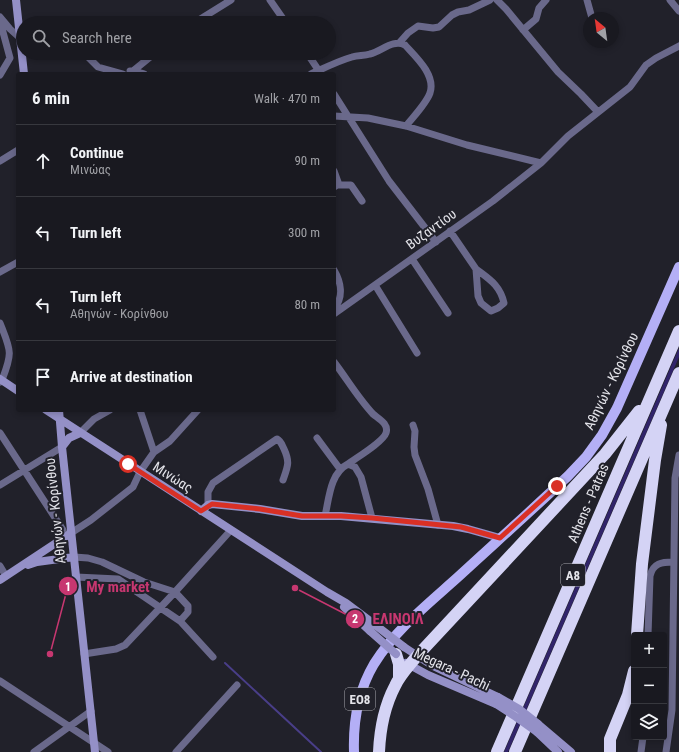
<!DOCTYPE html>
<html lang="en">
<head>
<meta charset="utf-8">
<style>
  :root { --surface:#191920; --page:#26262d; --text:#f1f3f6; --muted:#9fa0a5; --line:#37383e }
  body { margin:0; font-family:"Roboto Condensed",sans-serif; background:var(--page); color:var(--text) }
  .controls { position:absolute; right:12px; bottom:12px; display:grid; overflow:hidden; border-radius:4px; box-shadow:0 2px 6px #0003 }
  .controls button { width:36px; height:36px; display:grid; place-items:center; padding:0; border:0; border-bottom:1px solid var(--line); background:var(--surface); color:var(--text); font:20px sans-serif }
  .compass { position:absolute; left:583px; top:12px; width:36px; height:36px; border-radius:50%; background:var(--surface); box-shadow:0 2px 6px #0003; rotate:331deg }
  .stop { position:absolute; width:12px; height:12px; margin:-9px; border:3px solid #d93025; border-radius:50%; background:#fff }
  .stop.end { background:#d93025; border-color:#fff; box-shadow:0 1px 4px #0008 }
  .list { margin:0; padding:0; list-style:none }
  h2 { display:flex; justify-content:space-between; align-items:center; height:52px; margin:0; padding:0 16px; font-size:17px }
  h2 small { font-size:13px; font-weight:400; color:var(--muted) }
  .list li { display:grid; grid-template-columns:26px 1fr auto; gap:12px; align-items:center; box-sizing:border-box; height:72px; padding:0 16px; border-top:1px solid var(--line) }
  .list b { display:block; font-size:15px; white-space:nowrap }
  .list p { margin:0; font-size:13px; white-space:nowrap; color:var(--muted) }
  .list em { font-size:13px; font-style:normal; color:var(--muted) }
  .icon { flex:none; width:22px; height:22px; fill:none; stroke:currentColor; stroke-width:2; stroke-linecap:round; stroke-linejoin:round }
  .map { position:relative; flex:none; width:679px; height:752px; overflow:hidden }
  .search { position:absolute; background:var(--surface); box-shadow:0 2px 6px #0003; left:16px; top:16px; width:320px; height:44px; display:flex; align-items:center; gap:10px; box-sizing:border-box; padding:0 14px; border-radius:22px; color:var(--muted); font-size:15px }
  .panel { position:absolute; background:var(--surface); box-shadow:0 2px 6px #0003; left:16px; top:72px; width:320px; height:340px; border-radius:4px }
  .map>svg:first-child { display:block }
  .green { fill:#31246a }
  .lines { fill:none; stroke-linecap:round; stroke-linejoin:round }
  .stream { stroke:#493e88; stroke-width:2 }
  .street { stroke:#6a698b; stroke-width:7 }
  .secondary { stroke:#9490c7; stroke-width:8 }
  .primary { stroke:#b4aff6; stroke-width:10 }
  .highway { stroke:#d4d3f5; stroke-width:12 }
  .secondary-bridge { stroke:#9490c7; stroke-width:8 }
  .route { stroke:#d93025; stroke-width:5 }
  .labels { text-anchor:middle; stroke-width:4; stroke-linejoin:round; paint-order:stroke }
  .shield { fill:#21212a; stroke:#aaaab0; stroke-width:1 }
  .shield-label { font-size:13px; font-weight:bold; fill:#e4e4ea }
  .street-label { font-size:14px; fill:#e4e4ea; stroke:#21212a }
  .leader { fill:none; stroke:#c73770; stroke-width:1.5 }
  .callout-dot { fill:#c73770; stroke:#21212a; stroke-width:1.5 }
  .mark-label { font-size:12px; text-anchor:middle; font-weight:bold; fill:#fff }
  .callout-label { font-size:15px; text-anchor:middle; font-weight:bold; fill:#c73770; stroke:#21212a; stroke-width:4; stroke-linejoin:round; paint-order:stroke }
</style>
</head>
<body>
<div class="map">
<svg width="679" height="752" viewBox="0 0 679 752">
  <rect width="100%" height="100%" fill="#21212a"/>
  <path class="green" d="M 679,348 L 679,357 L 508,752 L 504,752 Z"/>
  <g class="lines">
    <path class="stream" d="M 225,663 L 321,752"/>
    <path class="street" d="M 270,0 L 286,23
      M 497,0 L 506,9 L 558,72 L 581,94 L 598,112
      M 587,0 L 592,18
      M 670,0 L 679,11
      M 0,17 L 10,29 L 20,38
      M 0,21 L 10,58 L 0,75
      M 194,23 L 231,0
      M 523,30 L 536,19 L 539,8 L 546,0
      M 400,42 L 408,33 L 418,26 L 433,28 L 439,27 L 452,15 L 458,12 L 469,10 L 490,0
      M 84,53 L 98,67 L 123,74
      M 307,53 L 321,74
      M 130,71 L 133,71 L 144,74
      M 133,71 L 155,53
      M 311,74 C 324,68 338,61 352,57 C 358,55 364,56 370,54 C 382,51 393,39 405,45 C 416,57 436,75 430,93 C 426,104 413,117 406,126
      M 334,94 L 389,181 L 436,242
      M 334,116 L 368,118 L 406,126 L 467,145 L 541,163 L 568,136 L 630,87 L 646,65 L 656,58 L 679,46
      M 0,161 L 18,150
      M 334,171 L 338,182 L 337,185 L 334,187
      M 337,185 L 351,185 L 362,201
      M 450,231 L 476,269 L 478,296 L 481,303 L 491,311 L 498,308 L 504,303 C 500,285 489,279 476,269
      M 412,259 L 448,313
      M 334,270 C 341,282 344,297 334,309
      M 0,272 L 18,262
      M 375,285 L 417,353
      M 334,314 L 493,201 L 541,163
      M 0,323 C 11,351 13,352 2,380 L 0,382
      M 334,362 C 347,379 358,398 373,414 C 379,419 389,424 386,433 C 383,442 356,458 348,464
      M 140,410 L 154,452
      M 413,425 L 415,431 L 414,447 L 415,455 L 428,489 L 438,525
      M 0,433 L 63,530 L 64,533 L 58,538
      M 80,433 L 94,419 L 110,410
      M 317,438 L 340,469
      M 0,485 L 62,447
      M 208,505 L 208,492 L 213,483 L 277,439 C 281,441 282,445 284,449 C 290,462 288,466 283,480
      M 325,516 C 329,499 330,473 348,464 L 355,467 L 361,477 L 372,518
      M 71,533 L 91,520 L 133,487 L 140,472 L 154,452 L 170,441 L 198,410
      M 74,557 L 88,558 L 102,562 L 144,582 L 175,592 L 188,606 L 188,612 L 180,621 L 213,657
      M 0,566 L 6,576
      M 76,577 L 118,579 L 180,621
      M 648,635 L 650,576 C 653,563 662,562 673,562
      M 84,654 L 116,649 L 125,645 L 175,592 L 231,530
      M 0,681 L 108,752
      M 34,752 L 91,711
      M 176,752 L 237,685
      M 641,752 L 643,737
      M 666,752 L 672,710 L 675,478 L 679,455"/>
    <path class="secondary" d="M 16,0 L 24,74
      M 0,379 L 18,391
      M 46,410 L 327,592 L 346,603 L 374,624
      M 59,410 L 62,447 L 95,752
      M 62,447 L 69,438 L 80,433
      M 201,511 L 208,505 L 212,504 L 260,509 L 302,516 L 341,516 L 453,526 L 468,529 L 500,538
      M 28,565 L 37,562 L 74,557
      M 0,580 L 71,533
      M 344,607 L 370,631
      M 404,647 L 433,666 L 498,697
      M 406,663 L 428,675 L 496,704
      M 538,724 L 571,752
      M 537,732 L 558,752"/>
    <path class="primary" d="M 354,752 C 353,721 358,691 374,664 C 396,629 428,604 458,577 C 495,543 532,510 568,476 L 586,457 L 602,435 L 617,408 L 679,267"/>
    <path class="highway" d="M 637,635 L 642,564 L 655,460 L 661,425
      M 396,654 L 399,664 L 399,679
      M 379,752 C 380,729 384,707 395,686 C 400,675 409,666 417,656 L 605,454 L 639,411
      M 497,752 L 679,331
      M 515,752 L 679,373
      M 610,752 L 610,739 L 628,695 L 634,671"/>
    <path class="secondary-bridge" d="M 374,624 L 404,647
      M 370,631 L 396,654
      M 498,697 L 519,709 L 538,724
      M 496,704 L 516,717 L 537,732"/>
  </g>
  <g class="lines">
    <path class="route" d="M 128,464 L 201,511 L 212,504 L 260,509 L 302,516 L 341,516 L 372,518 L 461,527 L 500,538 L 557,486"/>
  </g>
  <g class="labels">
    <g class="shield">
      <rect x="561" y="564" width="24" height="22" rx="3"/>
      <rect x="345" y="688" width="30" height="22" rx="3"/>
    </g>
    <g class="shield-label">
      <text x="573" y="580">Α8</text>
      <text x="360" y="704">ΕΟ8</text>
    </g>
    <g class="street-label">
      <text transform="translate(431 229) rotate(-36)" y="5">Βυζαντίου</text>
      <text transform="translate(611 381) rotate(-64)" y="5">Αθηνών - Κορίνθου</text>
      <text transform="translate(173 477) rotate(33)" y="5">Μινώας</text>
      <text transform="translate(588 503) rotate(-67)" y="5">Athens - Patras</text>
      <text transform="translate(55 511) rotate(-96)" y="5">Αθηνών - Κορίνθου</text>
      <text transform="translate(452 669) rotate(25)" y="5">Megara - Pachi</text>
    </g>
  </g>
  <path class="leader" d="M50 654L68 586M295 588L355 619"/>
  <g class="callout-dot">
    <circle cx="50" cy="654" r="4"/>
    <circle cx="295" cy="588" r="4"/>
    <circle cx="68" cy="586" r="10"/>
    <circle cx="355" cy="619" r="10"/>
  </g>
  <g class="mark-label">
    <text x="68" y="591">1</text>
    <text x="355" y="623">2</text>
  </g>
  <g class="callout-label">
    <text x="118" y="592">My market</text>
    <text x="398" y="624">ΕΛΙΝΟΙΛ</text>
  </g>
</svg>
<div class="controls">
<button>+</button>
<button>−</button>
<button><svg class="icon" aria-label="layers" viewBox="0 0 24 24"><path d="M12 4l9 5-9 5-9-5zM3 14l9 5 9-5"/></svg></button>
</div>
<svg class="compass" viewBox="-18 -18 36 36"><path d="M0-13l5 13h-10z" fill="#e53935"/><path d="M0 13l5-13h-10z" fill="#9fa0a5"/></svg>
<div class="stop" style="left:128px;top:464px"></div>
<div class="stop end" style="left:557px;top:486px"></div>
<div class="search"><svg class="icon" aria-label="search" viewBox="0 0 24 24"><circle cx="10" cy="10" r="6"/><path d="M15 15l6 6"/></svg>Search here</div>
<section class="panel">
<h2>6 min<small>Walk · 470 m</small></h2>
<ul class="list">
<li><svg class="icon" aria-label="ahead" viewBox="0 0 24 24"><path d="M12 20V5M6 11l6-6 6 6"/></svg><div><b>Continue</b><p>Μινώας</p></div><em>90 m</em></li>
<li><svg class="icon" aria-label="left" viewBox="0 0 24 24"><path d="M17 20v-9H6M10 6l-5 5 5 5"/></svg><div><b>Turn left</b></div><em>300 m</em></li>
<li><svg class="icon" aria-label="left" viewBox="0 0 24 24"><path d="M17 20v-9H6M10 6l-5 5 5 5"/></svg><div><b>Turn left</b><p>Αθηνών - Κορίνθου</p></div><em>80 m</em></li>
<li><svg class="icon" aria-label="arrive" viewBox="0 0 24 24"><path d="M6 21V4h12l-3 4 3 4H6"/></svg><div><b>Arrive at destination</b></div></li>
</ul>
</section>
</div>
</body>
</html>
